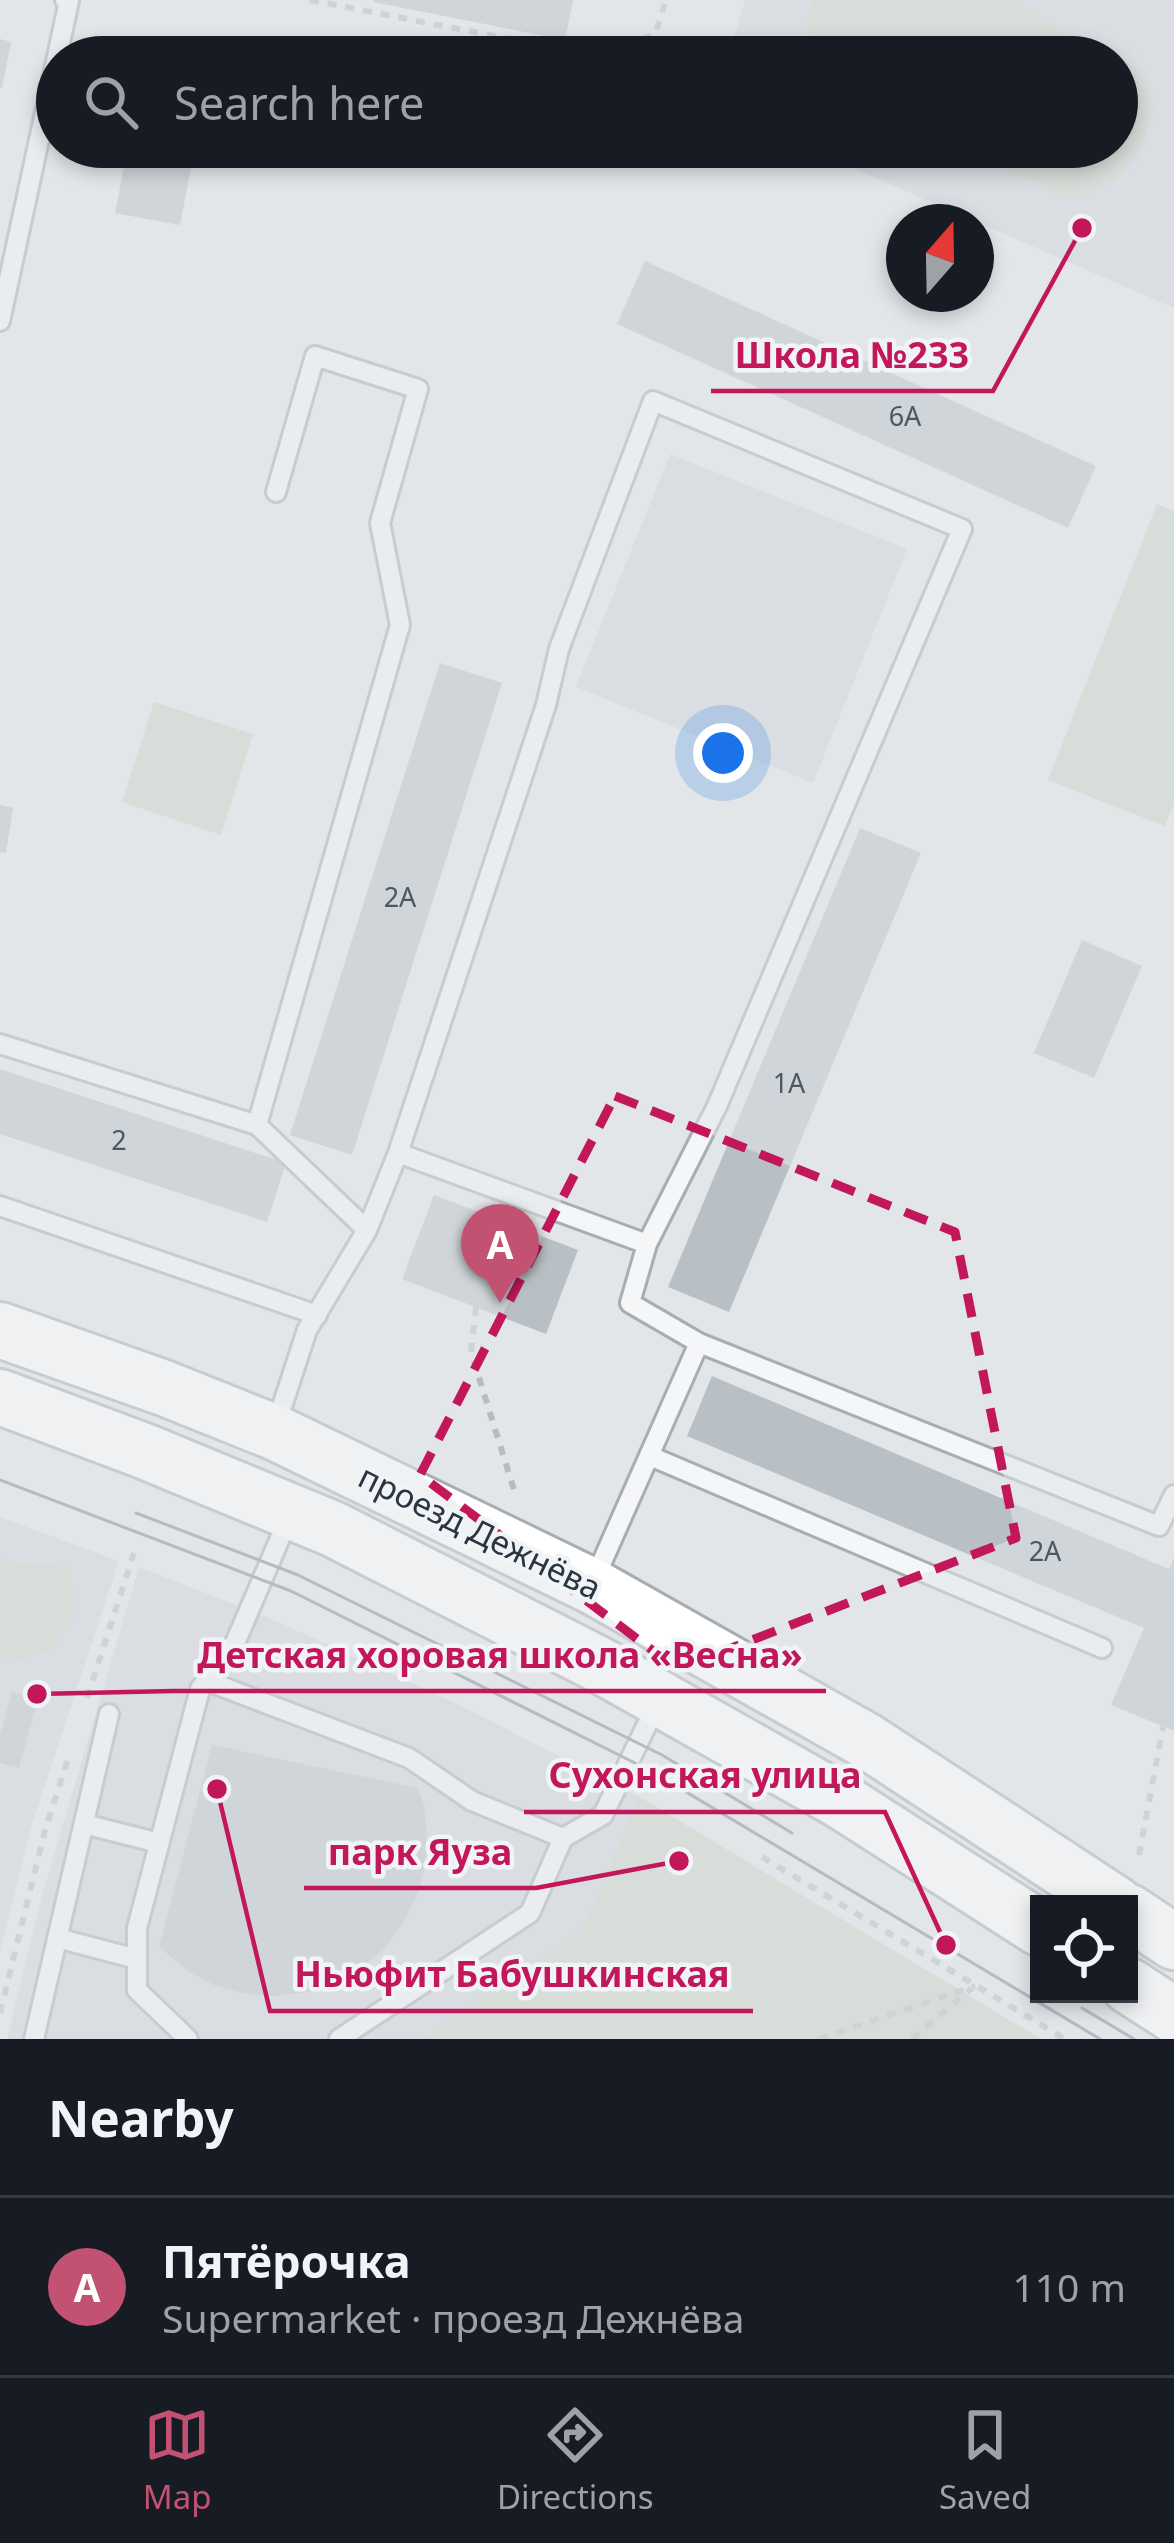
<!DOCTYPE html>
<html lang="en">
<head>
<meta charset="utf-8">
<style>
  :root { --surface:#171b24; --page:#242831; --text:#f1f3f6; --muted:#9ea1a6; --line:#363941; --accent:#c35272 }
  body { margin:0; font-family:"Noto Sans",sans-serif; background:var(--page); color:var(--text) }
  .controls { position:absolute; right:36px; bottom:36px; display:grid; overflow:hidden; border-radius:0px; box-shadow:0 6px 18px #0003 }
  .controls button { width:108px; height:108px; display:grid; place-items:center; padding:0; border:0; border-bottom:3px solid var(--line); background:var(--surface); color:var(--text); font:60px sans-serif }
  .compass { position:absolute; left:886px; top:204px; width:108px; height:108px; border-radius:50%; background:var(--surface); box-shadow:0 6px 18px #0003; rotate:20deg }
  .you { position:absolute; left:723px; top:753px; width:42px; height:42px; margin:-30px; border:9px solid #fff; border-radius:50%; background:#1a73e8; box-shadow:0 0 0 18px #1a73e833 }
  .badge { display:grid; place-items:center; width:78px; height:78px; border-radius:50%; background:var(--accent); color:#fff; font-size:39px; font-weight:700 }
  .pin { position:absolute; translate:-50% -99px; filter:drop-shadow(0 3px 6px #0008) }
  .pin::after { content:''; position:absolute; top:63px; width:42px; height:36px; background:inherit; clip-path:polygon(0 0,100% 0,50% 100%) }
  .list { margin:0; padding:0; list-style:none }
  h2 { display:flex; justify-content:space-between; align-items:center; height:156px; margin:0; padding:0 48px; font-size:51px }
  h2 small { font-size:39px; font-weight:400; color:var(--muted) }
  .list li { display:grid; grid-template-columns:78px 1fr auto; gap:36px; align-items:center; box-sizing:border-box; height:180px; padding:0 48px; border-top:3px solid var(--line) }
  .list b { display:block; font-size:45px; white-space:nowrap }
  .list p { margin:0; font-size:39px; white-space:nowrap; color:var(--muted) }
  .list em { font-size:39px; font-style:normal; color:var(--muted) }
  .icon { flex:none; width:66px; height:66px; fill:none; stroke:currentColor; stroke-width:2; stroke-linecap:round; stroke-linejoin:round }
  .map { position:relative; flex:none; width:1174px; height:2039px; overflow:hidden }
  .search { position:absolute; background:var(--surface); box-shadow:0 6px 18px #0003; left:36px; right:36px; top:36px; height:132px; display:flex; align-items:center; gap:30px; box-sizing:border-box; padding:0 42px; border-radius:66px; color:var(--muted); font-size:45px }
  .sheet { height:336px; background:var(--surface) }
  nav { display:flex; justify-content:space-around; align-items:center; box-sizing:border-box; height:168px; border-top:3px solid var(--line); background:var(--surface); font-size:33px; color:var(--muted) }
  nav a { display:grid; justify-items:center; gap:6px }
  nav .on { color:var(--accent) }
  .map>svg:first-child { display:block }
  .built { fill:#d0d5db }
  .green { fill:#c9d2c4 }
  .building { fill:#b9c0c5 }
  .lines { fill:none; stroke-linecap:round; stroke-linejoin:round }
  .service-casing { stroke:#a7adb3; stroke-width:24 }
  .secondary-casing { stroke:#a7adb3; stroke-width:60 }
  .path { stroke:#b8bcc0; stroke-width:6; stroke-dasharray:9 9; stroke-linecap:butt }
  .service { stroke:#f4f6f8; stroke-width:18 }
  .secondary { stroke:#fff; stroke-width:54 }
  .tram { stroke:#7c8791; stroke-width:3 }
  .marked { fill:none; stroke:#c2185b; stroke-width:9; stroke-dasharray:24 15; stroke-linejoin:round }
  .labels { text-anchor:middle; stroke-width:9; stroke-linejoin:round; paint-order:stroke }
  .number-label { font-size:27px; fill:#4e5860 }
  .street-label { font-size:33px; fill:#2b353f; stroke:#f1f4f7 }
  .leader { fill:none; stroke:#c2185b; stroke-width:4.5 }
  .callout-dot { fill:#c2185b; stroke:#f1f4f7; stroke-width:4.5 }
  .callout-label { font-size:36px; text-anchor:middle; font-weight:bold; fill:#c2185b; stroke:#f1f4f7; stroke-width:9; stroke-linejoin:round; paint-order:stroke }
</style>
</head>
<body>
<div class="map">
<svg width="1174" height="2039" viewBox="0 0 1174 2039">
  <rect width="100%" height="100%" fill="#e2e6e9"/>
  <path class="built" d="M 745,0 L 1174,0 L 1174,308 L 805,147 L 1117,147 L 1117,57 L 728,57 Z
    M 670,454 L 907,549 L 813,783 L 576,687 Z
    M 0,1517 L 119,1561 L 31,1827 L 0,1952 Z
    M 139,1567 L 276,1621 L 455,1703 L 638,1796 L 584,1927 L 422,2039 L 7,2039 L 43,1892 Z"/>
  <path class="green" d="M 812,0 L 1010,0 L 1117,57 L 817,57 L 806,26 Z
    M 1117,57 L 1139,69 L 1153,107 L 1142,148 L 1114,183 L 1070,200 L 970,147 L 1117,147 Z
    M 1157,504 L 1174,511 L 1174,803 L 1165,826 L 1048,780 Z
    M 154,702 L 253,734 L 221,835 L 122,802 Z
    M 0,1557 L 18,1564 L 72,1566 L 73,1620 L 52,1648 L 18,1660 L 0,1654 Z
    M 638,1796 L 1041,2039 L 422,2039 L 584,1927 Z"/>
  <path class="building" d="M 374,0 L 573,0 L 565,40 L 373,2 Z
    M 0,39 L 11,42 L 2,88 L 0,88 Z
    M 128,147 L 195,147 L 180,225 L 115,213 Z
    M 645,261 L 1096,466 L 1068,528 L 617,324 Z
    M 440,663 L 502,683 L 352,1155 L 290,1135 Z
    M 0,805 L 13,808 L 6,853 L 0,852 Z
    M 860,828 L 921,853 L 729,1312 L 668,1287 Z
    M 1082,940 L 1142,966 L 1094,1078 L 1034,1053 Z
    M 0,1069 L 286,1163 L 267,1222 L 0,1134 Z
    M 434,1195 L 578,1250 L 546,1334 L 402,1279 Z
    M 712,1376 L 1169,1569 L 1174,1557 L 1174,1731 L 1111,1705 L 1144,1628 L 687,1436 Z
    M 12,1692 L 38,1699 L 19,1768 L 0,1763 L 0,1735 Z
    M 212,1745 L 418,1788 L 424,1806 L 427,1837 L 425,1867 L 417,1896 L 403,1923 L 385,1948 L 362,1967 L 335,1982 L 307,1992 L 276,1996 L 246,1994 L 216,1986 L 189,1972 L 159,1947 Z"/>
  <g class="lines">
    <defs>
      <path id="service" d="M 0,321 L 69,1 L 65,0
        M 0,1044 L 257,1125 L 367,1230
        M 257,1125 L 400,625 L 380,523 L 418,389 L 315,356 L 276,492
        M 398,1153 L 647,1244
        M 0,1206 L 317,1315
        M 699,1343 L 1159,1526 L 1174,1495
        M 275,1428 L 307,1330 L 367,1230 L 398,1153 L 546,705 L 559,649 L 653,401 L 962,529 L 717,1106 L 647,1244 L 630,1303 L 699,1343 L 594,1580
        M 650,1456 L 1102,1648
        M 207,1681 L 409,1758 L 472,1801 L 563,1838
        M 84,1824 L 159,1843
        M 57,1938 L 137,1959
        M 34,2039 L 109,1714
        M 188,2039 L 137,1990 L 137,1928 L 200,1689 L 235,1643 L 290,1515
        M 339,2039 L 530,1913 L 563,1838 L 603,1815 L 658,1702"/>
      <path id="secondary" d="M 0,1330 L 164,1388 L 274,1432 L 592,1586 L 867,1741 L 1116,1904
        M 0,1397 L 144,1451 L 333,1529 L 598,1664 L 841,1801 L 1039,1928
        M 1129,1912 L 1174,1942
        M 1129,1986 L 1174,2015"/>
    </defs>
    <use href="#service" class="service-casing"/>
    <use href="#secondary" class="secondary-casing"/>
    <path class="path" d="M 310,0 L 602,57 L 655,34 L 666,0
      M 476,1307 L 471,1352 L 515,1493
      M 87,1698 L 134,1553
      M 1139,1855 L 1163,1727
      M 762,1857 L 1065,2039
      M 0,2013 L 45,1830 L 69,1756
      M 819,2039 L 975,1986
      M 912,2039 L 972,1988"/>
    <use href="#service" class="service"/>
    <use href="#secondary" class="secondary"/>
    <path class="tram" d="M 0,1480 L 291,1591 L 651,1771 L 1100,2039
      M 136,1513 L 298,1575 L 662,1755 L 792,1833
      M 1082,2008 L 1134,2039"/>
  </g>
  <path d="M0 0H1174V2039H0ZM 615,1096 L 955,1232 L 1016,1538 L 677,1669 L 420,1475 Z" fill="#e2e6e9" fill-opacity=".55" fill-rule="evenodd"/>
  <path class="marked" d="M 615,1096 L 955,1232 L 1016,1538 L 677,1669 L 420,1475 Z"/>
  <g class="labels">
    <g class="number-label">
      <text x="905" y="426">6А</text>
      <text x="400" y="907">2А</text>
      <text x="789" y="1093">1А</text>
      <text x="119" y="1150">2</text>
      <text x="1045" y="1561">2А</text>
    </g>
    <g class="street-label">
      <text transform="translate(480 1532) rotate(26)" y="12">проезд Дежнёва</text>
    </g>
  </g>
  <path class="leader" d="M1082 228L993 391H711M37 1694L173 1691H826M946 1945L885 1812H524M679 1861L536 1888H304M217 1789L270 2011H753"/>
  <g class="callout-dot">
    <circle cx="1082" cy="228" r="12"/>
    <circle cx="37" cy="1694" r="12"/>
    <circle cx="946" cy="1945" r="12"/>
    <circle cx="679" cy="1861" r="12"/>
    <circle cx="217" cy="1789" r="12"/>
  </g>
  <g class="callout-label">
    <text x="852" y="368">Школа №233</text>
    <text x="500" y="1668">Детская хоровая школа «Весна»</text>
    <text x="705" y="1788">Сухонская улица</text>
    <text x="420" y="1865">парк Яуза</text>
    <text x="512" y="1987">Ньюфит Бабушкинская</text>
  </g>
</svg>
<div class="controls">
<button><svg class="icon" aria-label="locate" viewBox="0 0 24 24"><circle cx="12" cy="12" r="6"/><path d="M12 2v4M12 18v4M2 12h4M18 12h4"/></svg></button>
</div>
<svg class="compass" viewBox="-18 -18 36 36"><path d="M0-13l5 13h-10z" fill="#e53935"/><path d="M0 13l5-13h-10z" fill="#9ea1a6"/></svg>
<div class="you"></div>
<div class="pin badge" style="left:500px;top:1303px">A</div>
<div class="search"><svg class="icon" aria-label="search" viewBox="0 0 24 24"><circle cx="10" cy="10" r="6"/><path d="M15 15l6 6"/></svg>Search here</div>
</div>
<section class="sheet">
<h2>Nearby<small></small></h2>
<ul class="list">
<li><span class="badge">A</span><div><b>Пятёрочка</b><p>Supermarket · проезд Дежнёва</p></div><em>110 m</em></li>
</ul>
</section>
<nav>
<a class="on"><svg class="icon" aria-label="map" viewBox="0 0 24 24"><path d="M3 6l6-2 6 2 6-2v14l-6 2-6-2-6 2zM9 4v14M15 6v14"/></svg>Map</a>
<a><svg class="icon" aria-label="directions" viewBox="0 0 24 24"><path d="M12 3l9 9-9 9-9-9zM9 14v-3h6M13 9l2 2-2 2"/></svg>Directions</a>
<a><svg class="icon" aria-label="saved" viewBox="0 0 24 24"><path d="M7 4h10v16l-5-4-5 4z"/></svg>Saved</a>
</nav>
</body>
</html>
